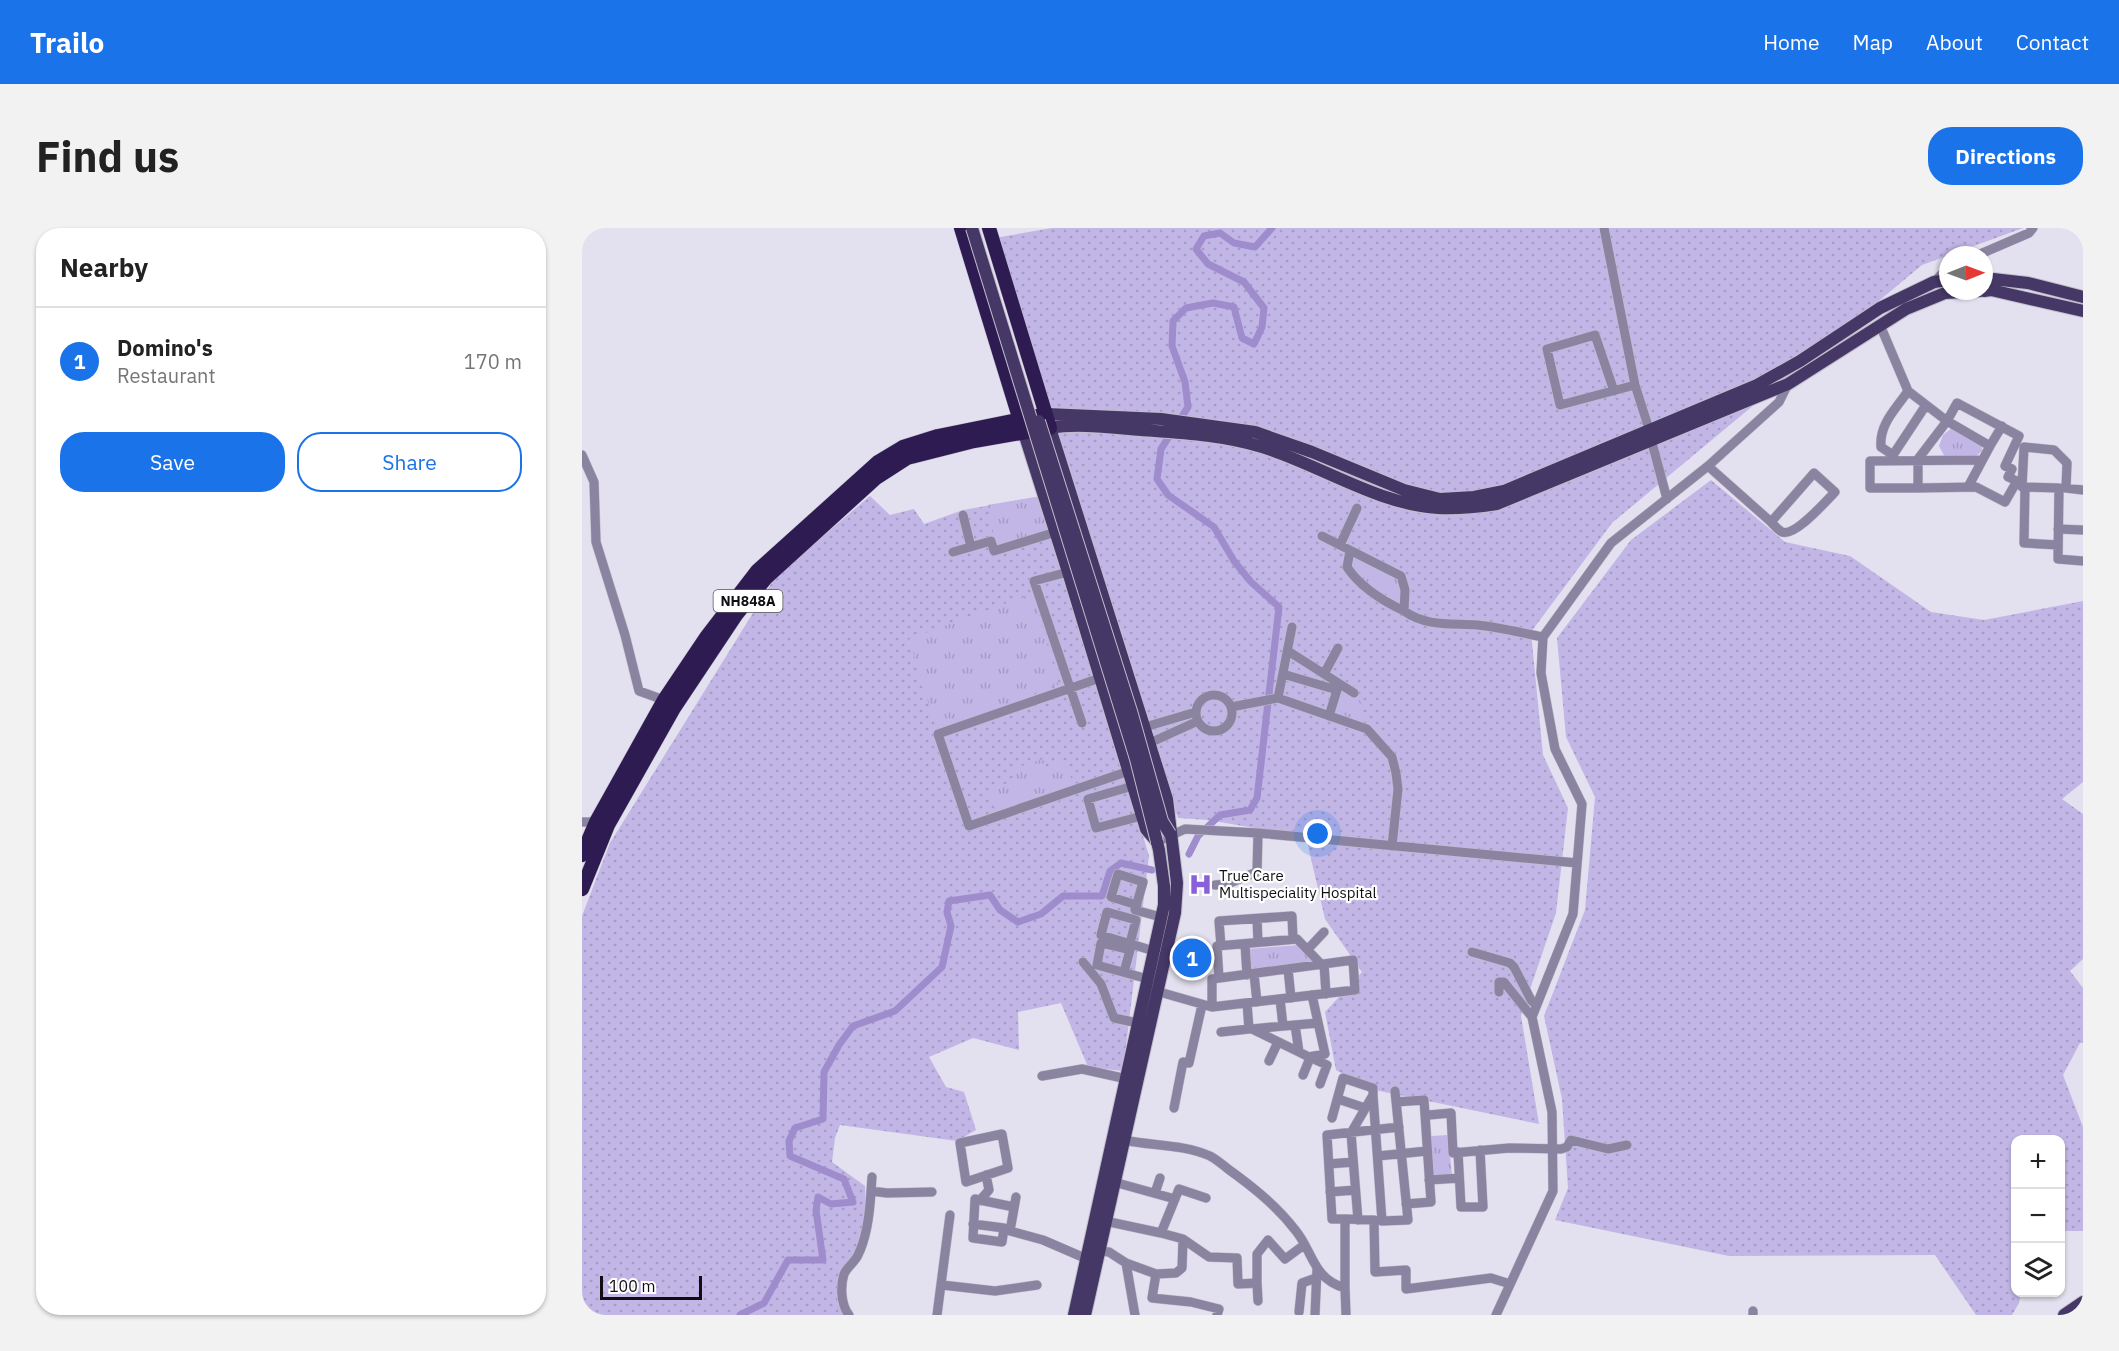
<!DOCTYPE html>
<html lang="en">
<head>
<meta charset="utf-8">
<style>
  :root { --surface:#fff; --page:#f2f2f2; --text:#222; --muted:#767676; --line:#e0e0e0; --accent:#1a73e8 }
  body { margin:0; font-family:"IBM Plex Sans",sans-serif; background:var(--page); color:var(--text) }
  .controls { position:absolute; right:18px; bottom:18px; display:grid; overflow:hidden; border-radius:12px; box-shadow:0 2px 4px #0004 }
  .controls button { width:54px; height:54px; display:grid; place-items:center; padding:0; border:0; border-bottom:2px solid var(--line); background:var(--surface); color:var(--text); font:30px sans-serif }
  .compass { position:absolute; left:1357px; top:18px; width:54px; height:54px; border-radius:50%; background:var(--surface); box-shadow:0 2px 4px #0004; rotate:89deg }
  .scale { position:absolute; left:18px; bottom:15px; width:102px; box-sizing:border-box; padding-left:6px; border:3px solid #0f0e12; border-top:0; font-size:16px; line-height:21px; white-space:nowrap; color:#0f0e12; -webkit-text-stroke:4px #fff; paint-order:stroke }
  .you { position:absolute; left:736px; top:606px; width:21px; height:21px; margin:-15px; border:4px solid #fff; border-radius:50%; background:#1a73e8; box-shadow:0 0 0 9px #1a73e833 }
  .badge { display:grid; place-items:center; width:39px; height:39px; border-radius:50%; background:var(--accent); color:#fff; font-size:20px; font-weight:700 }
  .pin { position:absolute; translate:-50% -50%; border:3px solid #fff; box-shadow:0 2px 6px #0006 }
  .list { margin:0; padding:0; list-style:none }
  h2 { display:flex; justify-content:space-between; align-items:center; height:78px; margin:0; padding:0 24px; font-size:26px }
  h2 small { font-size:20px; font-weight:400; color:var(--muted) }
  .list li { display:grid; grid-template-columns:39px 1fr auto; gap:18px; align-items:center; box-sizing:border-box; height:108px; padding:0 24px; border-top:2px solid var(--line) }
  .list b { display:block; font-size:22px; white-space:nowrap }
  .list p { margin:0; font-size:20px; white-space:nowrap; color:var(--muted) }
  .list em { font-size:20px; font-style:normal; color:var(--muted) }
  .actions { display:flex; gap:12px; padding:18px 24px }
  .actions a { flex:1; padding:14px 0; border:2px solid var(--accent); border-radius:24px; text-align:center; font-size:21px; color:var(--accent) }
  .actions .main { background:var(--accent); color:#fff }
  .icon { flex:none; width:33px; height:33px; fill:none; stroke:currentColor; stroke-width:2; stroke-linecap:round; stroke-linejoin:round }
  .map { position:relative; flex:none; width:1501px; height:1087px; overflow:hidden; border-radius:24px }
  header { display:flex; align-items:center; gap:36px; box-sizing:border-box; height:84px; padding:0 30px; background:var(--accent); color:#fff }
  header strong { font-size:28px }
  nav { display:flex; gap:33px; margin-inline-start:auto; font-size:21px }
  .intro { display:flex; align-items:center; justify-content:space-between; box-sizing:border-box; height:144px; padding:0 36px }
  h1 { margin:0; font-size:42px }
  .button { padding:15px 27px; border-radius:24px; background:var(--accent); color:#fff; font-size:21px; font-weight:700 }
  main { display:flex; gap:36px; padding:0 36px }
  aside { flex:1; background:var(--surface); border-radius:24px; box-shadow:0 2px 4px #0004 }
  .map>svg:first-child { display:block }
  .grass { fill:url(#grass-dots) }
  .park { fill:url(#park-tufts) }
  .lines { fill:none; stroke-linecap:round; stroke-linejoin:round }
  .canal { stroke:#9e8ccd; stroke-width:7 }
  .minor-casing { stroke:#c1becc; stroke-width:10 }
  .major-casing { stroke:#c1becc; stroke-width:14 }
  .highway-casing { stroke:#c1becc; stroke-width:15 }
  .minor { stroke:#8b84a0; stroke-width:9 }
  .major { stroke:#453766; stroke-width:12 }
  .highway { stroke:#2e1b51; stroke-width:14 }
  .major-bridge-casing { stroke:#c1becc; stroke-width:14; stroke-linecap:butt }
  .major-bridge { stroke:#453766; stroke-width:12 }
  .labels { text-anchor:middle; stroke-width:4.5; stroke-linejoin:round; paint-order:stroke }
  .shield { fill:#fff; stroke:#575659; stroke-width:1.5 }
  .shield-label { font-size:14px; font-weight:bold; fill:#0f0e12 }
  .poi-label { font-size:15px; fill:#0f0e12; stroke:#fff; text-anchor:start }
</style>
</head>
<body>
<header>
<strong>Trailo</strong>
<nav><a>Home</a><a>Map</a><a>About</a><a>Contact</a></nav>
</header>
<div class="intro"><h1>Find us</h1><a class="button">Directions</a></div>
<main>
<aside>
<h2>Nearby<small></small></h2>
<ul class="list">
<li><span class="badge">1</span><div><b>Domino's</b><p>Restaurant</p></div><em>170 m</em></li>
</ul>
<div class="actions"><a class="main">Save</a><a>Share</a></div>
</aside>
<div class="map">
<svg width="1501" height="1087" viewBox="0 0 1501 1087">
  <defs>
    <pattern id="grass-dots" width="8" height="8" patternUnits="userSpaceOnUse" patternTransform="scale(1.5)"><rect width="8" height="8" fill="#c2b6e6"/><path d="M2 2h.1M6 6h.1" fill="none" stroke="#a69bc4" stroke-width="1.8" stroke-linecap="round"/></pattern>
    <pattern id="park-tufts" width="24" height="20" patternUnits="userSpaceOnUse" patternTransform="scale(1.5)"><rect width="24" height="20" fill="#c2b6e6"/><path d="M3 7l-1-3M5 7V3M7 7l1-3M15 17l-1-3M17 17v-4M19 17l1-3" fill="none" stroke="#a69bc4"/></pattern>
  </defs>
  <rect width="100%" height="100%" fill="#e3e0ef"/>
  <path class="grass" d="M 470,0 L 1441,0 L 1340,37 L 1030,295 L 949,404 L 961,527 L 986,580 L 974,685 L 939,788 L 957,896 L 788,861 L 754,842 L 743,784 L 780,744 L 743,691 L 724,609 L 626,592 L 596,590 L 594,585 L 590,584 L 567,498 L 413,10 Z
    M 1129,252 L 1203,314 L 1268,328 L 1349,384 L 1402,392 L 1501,373 L 1501,554 L 1480,571 L 1501,586 L 1501,731 L 1488,743 L 1501,760 L 1501,815 L 1498,815 L 1481,847 L 1501,899 L 1501,1003 L 1479,1003 L 1478,912 L 1434,912 L 1434,1064 L 1439,1065 L 1437,1075 L 1430,1087 L 1394,1087 L 1353,1027 L 1147,1028 L 973,992 L 986,960 L 980,871 L 962,788 L 1003,682 L 1013,569 L 984,509 L 975,410 L 1049,312 Z
    M 288,268 L 308,287 L 332,281 L 342,296 L 381,282 L 460,268 L 567,628 L 541,843 L 506,839 L 479,775 L 436,784 L 437,822 L 391,810 L 347,829 L 364,859 L 382,864 L 394,902 L 375,913 L 258,897 L 253,910 L 250,934 L 283,958 L 285,1016 L 260,1041 L 256,1076 L 267,1087 L 0,1087 L 0,688 L 28,615 L 194,348 Z"/>
  <path class="park" d="M 1370,200 L 1400,218 L 1400,223 L 1393,229 L 1363,229 L 1357,218 L 1361,207 Z
    M 460,268 L 470,303 L 415,324 L 406,277 Z
    M 779,331 C 787,335 813,345 817,353 C 821,359 820,370 819,377 L 777,350 L 770,338 L 773,332 Z
    M 450,366 L 477,456 L 355,503 L 327,411 Z
    M 758,462 L 775,470 L 781,476 L 781,494 L 752,484 Z
    M 461,531 L 464,539 L 483,532 L 492,559 L 415,584 L 407,561 L 435,552 L 431,541 Z
    M 716,717 L 729,733 L 668,742 L 666,721 Z
    M 866,907 L 870,947 L 852,948 L 849,908 Z"/>
  <g class="lines">
    <path class="canal" d="M 607,626 L 616,608 L 638,587 L 668,582 L 675,570 L 697,379 L 669,354 L 652,333 L 632,299 L 586,267 L 575,251 L 579,221 L 606,179 L 603,154 L 590,118 L 591,93 L 604,80 L 631,75 L 652,79 L 660,110 L 672,116 L 680,99 L 682,80 L 662,54 L 626,36 L 614,21 L 622,8 L 638,5 L 652,15 L 673,19 L 690,0
      M 158,1087 L 182,1075 L 206,1032 L 241,1032 L 234,982 L 236,969 L 249,976 L 271,974 L 262,951 L 208,928 L 207,913 L 213,900 L 241,891 L 242,844 L 257,817 L 271,798 L 313,783 L 360,739 L 369,698 L 365,684 L 367,673 L 408,667 L 418,682 L 436,694 L 459,686 L 481,668 L 520,668 L 528,643 L 539,635 L 570,642"/>
    <defs>
      <path id="minor" d="M 1022,0 L 1053,157 L 1067,201
        M 1396,27 L 1447,5 L 1451,0
        M 1352,54 L 1366,40
        M 1298,97 L 1326,163 L 1365,193 L 1336,231 L 1336,260 L 1394,259 L 1423,274 L 1435,253 L 1426,249 L 1430,241 L 1423,238 L 1437,208 L 1375,175 L 1365,193 L 1408,218 L 1386,259
        M 1032,163 L 1013,107 L 965,121 L 978,177 L 1053,157
        M 1326,163 C 1314,181 1297,196 1299,219 L 1311,227 L 1344,177
        M 1069,211 L 1085,271
        M 1408,218 L 1420,198
        M 0,227 L 12,254 L 14,314 L 43,407 L 57,463 L 82,472
        M 1126,238 L 1189,294 L 1232,245 L 1253,264 C 1244,273 1213,309 1200,304 C 1196,302 1192,297 1189,294
        M 1443,259 L 1442,315 L 1476,317
        M 1336,260 L 1288,260 L 1288,233 L 1400,232
        M 1501,262 L 1484,260 L 1485,235 L 1472,222 L 1442,219 L 1440,259 L 1477,260 L 1476,331 L 1501,333
        M 381,287 L 389,319
        M 1476,301 L 1501,302
        M 740,308 L 819,348 L 823,362 L 822,383 C 801,373 778,359 765,339 L 768,323
        M 758,317 L 775,280
        M 371,324 L 409,313 L 412,323 L 474,304
        M 486,344 L 452,353 L 500,495
        M 822,383 C 845,399 869,395 895,397 C 917,399 940,405 961,409
        M 706,423 L 772,465
        M 701,446 L 755,462 L 747,488
        M 742,446 L 756,420
        M 518,450 L 356,506 L 387,598 L 547,543
        M614 485a18 18 0 1 1 36 0a18 18 0 1 1-36 0Z
        M 696,470 L 710,399
        M 649,479 L 696,470 L 785,501 L 810,529 L 814,545 L 816,561 L 810,618
        M 556,501 L 614,484
        M 563,515 L 572,513 L 616,493
        M 551,558 L 506,571 L 514,600 L 560,588
        M 0,594 L 14,594
        M 575,614 L 603,601 L 676,605 L 995,635
        M 633,657 L 645,656 L 675,644 L 676,605
        M 555,677 L 529,669 L 536,646 L 561,654 L 553,682 L 579,689
        M 675,691 L 676,714
        M 548,715 L 554,692 L 525,684 L 519,707 L 572,723
        M 663,716 L 665,747
        M 639,718 L 637,693 L 710,688 L 711,711
        M 726,721 L 742,704
        M 890,724 L 928,735 L 932,739 L 949,772 L 954,777
        M 501,734 L 519,756 L 532,790 L 556,795
        M 742,736 L 744,766
        M 706,741 L 709,770
        M 542,744 L 548,722 L 519,715 L 515,737 L 566,751
        M 672,746 L 675,774
        M 637,750 L 635,718 L 715,711 L 739,736
        M 574,763 L 630,779 L 773,762 L 771,732 L 630,751 L 630,779
        M 917,764 L 917,754 L 922,754 L 950,789
        M 698,771 L 701,798
        M 665,775 L 667,801 L 670,801 L 713,797 L 717,824 L 670,801
        M 713,797 L 736,795
        M 639,804 L 667,801
        M 717,824 L 727,829 L 743,826 L 730,767
        M 727,829 L 745,837 L 738,856
        M 687,833 L 696,814
        M 721,847 L 728,830
        M 460,848 L 500,841 L 545,851
        M 756,871 L 783,880
        M 814,874 L 842,872 L 849,974 L 824,976
        M 592,880 L 601,834 L 607,835 L 620,777
        M 847,887 L 869,885 L 871,925 L 927,920 L 979,921 L 985,919 L 989,912 L 1026,921 L 1045,917
        M 750,890 L 761,850 L 791,860 L 791,867
        M 420,906 L 426,940 L 384,954 L 378,915 Z
        M 542,912 C 570,918 601,916 628,928 C 634,931 641,937 646,941 C 671,959 695,978 714,1003 C 731,1024 731,1051 763,1060 L 764,1087
        M 876,924 L 879,979 L 901,979 L 898,922
        M 796,928 L 845,923
        M 747,936 L 771,934
        M 847,952 L 877,950
        M 532,954 L 593,971
        M 289,963 L 290,949
        M 748,964 L 773,962
        M 573,965 L 578,950
        M 434,969 L 428,1003 L 461,1012 L 505,1031
        M 399,971 L 407,962 L 404,947
        M 763,991 L 750,991 L 745,907 L 817,899
        M 776,992 L 769,905 L 791,867 L 800,993 L 826,992 L 813,863
        M 523,993 L 579,1005
        M 391,996 L 422,1000
        M 428,1003 L 422,1000 L 420,1014 L 391,1010 L 393,971 L 432,979
        M 601,1011 L 627,1029 L 655,1030 L 656,1056 L 675,1055 L 675,1026 L 686,1012 L 703,1031 L 722,1017
        M 517,1023 L 527,1024 L 544,1035 L 553,1087
        M 544,1035 L 574,1046 L 570,1070 L 609,1074 L 637,1081 L 635,1087
        M 574,1046 L 594,1045 L 600,1040 L 601,1011 L 579,1005 L 597,961 L 624,970
        M 675,1055 L 676,1073
        M 360,1057 L 413,1063 L 455,1057
        M 763,1060 L 763,991 L 792,992 L 793,1044 L 824,1042 L 824,1061 L 909,1050 L 928,1056
        M 717,1084 L 720,1055 L 734,1050
        M 267,1087 C 259,1077 258,1059 262,1046 C 265,1039 273,1034 276,1027 C 285,1009 288,982 289,963 L 305,965 L 350,964
        M 355,1087 L 368,987
        M 733,1087 L 735,1040
        M 914,1087 L 971,963 L 970,884 L 950,789 L 991,686 L 1000,576 L 973,521 L 959,445 L 961,409 L 1029,315 L 1126,238 L 1197,174 L 1206,156
        M 1171,1087 L 1171,1083"/>
      <path id="major" d="M 1402,50 L 1446,55 L 1501,69
        M 1402,63 L 1409,62 L 1501,83
        M 465,186 L 579,191 L 673,204 L 730,224 L 822,262 L 858,271 L 892,269 L 922,263 L 1175,157 L 1218,133 L 1298,80 L 1352,54 L 1366,52
        M 442,205 L 486,344 L 564,601 L 575,614 L 577,622 L 582,658 L 582,677 L 492,1087
        M 503,1087 L 593,685 L 595,655 L 585,571 L 468,200 C 496,195 531,200 559,202 C 600,205 641,207 680,219 C 736,236 797,277 856,280 C 876,281 895,279 915,276 L 1206,156 L 1324,81 L 1363,65 L 1398,63
        M 1482,1087 L 1501,1074
        M 1498,1087 L 1501,1085"/>
      <path id="highway" d="M 379,0 L 440,199
        M 0,627 L 14,594 L 82,472 L 125,408 L 175,343 L 296,234 L 321,219 L 356,208 L 460,187
        M 0,661 L 26,597 L 92,480 L 154,387 L 184,350 L 294,250 L 325,230 L 392,213 L 468,200 L 407,0"/>
    </defs>
    <use href="#minor" class="minor-casing"/>
    <use href="#major" class="major-casing"/>
    <use href="#highway" class="highway-casing"/>
    <use href="#minor" class="minor"/>
    <use href="#major" class="major"/>
    <use href="#highway" class="highway"/>
    <defs>
      <path id="major-bridge" d="M 390,0 L 554,531 L 575,614
        M 457,193 L 549,483 L 580,593 L 588,606"/>
    </defs>
    <use href="#major-bridge" class="major-bridge-casing"/>
    <use href="#major-bridge" class="major-bridge"/>
  </g>
  <defs>
    <symbol id="hospital-bare" viewBox="-9 -9 18 18"><path d="M-5-5h3v3.5h4V-5h3V5h-3V1.5h-4V5h-3Z" fill="#8a60da" stroke="#fff" stroke-width="2.5" paint-order="stroke"/></symbol>
  </defs>
  <g fill-rule="evenodd">
    <use href="#hospital-bare" x="602" y="640" width="33" height="33"/>
  </g>
  <g class="labels">
    <rect class="shield" x="131.5" y="362" width="69" height="22" rx="4.5"/>
    <g class="shield-label">
      <text x="166" y="378">NH848A</text>
    </g>
    <g class="poi-label">
      <text x="637" y="653">True Care<tspan x="637" dy="17">Multispeciality Hospital</tspan></text>
    </g>
  </g>
</svg>
<div class="controls">
<button>+</button>
<button>−</button>
<button><svg class="icon" aria-label="layers" viewBox="0 0 24 24"><path d="M12 4l9 5-9 5-9-5zM3 14l9 5 9-5"/></svg></button>
</div>
<svg class="compass" viewBox="-18 -18 36 36"><path d="M0-13l5 13h-10z" fill="#e53935"/><path d="M0 13l5-13h-10z" fill="#767676"/></svg>
<div class="scale">100 m</div>
<div class="you"></div>
<div class="pin badge" style="left:610px;top:730px">1</div>
</div>
</main>
</body>
</html>
